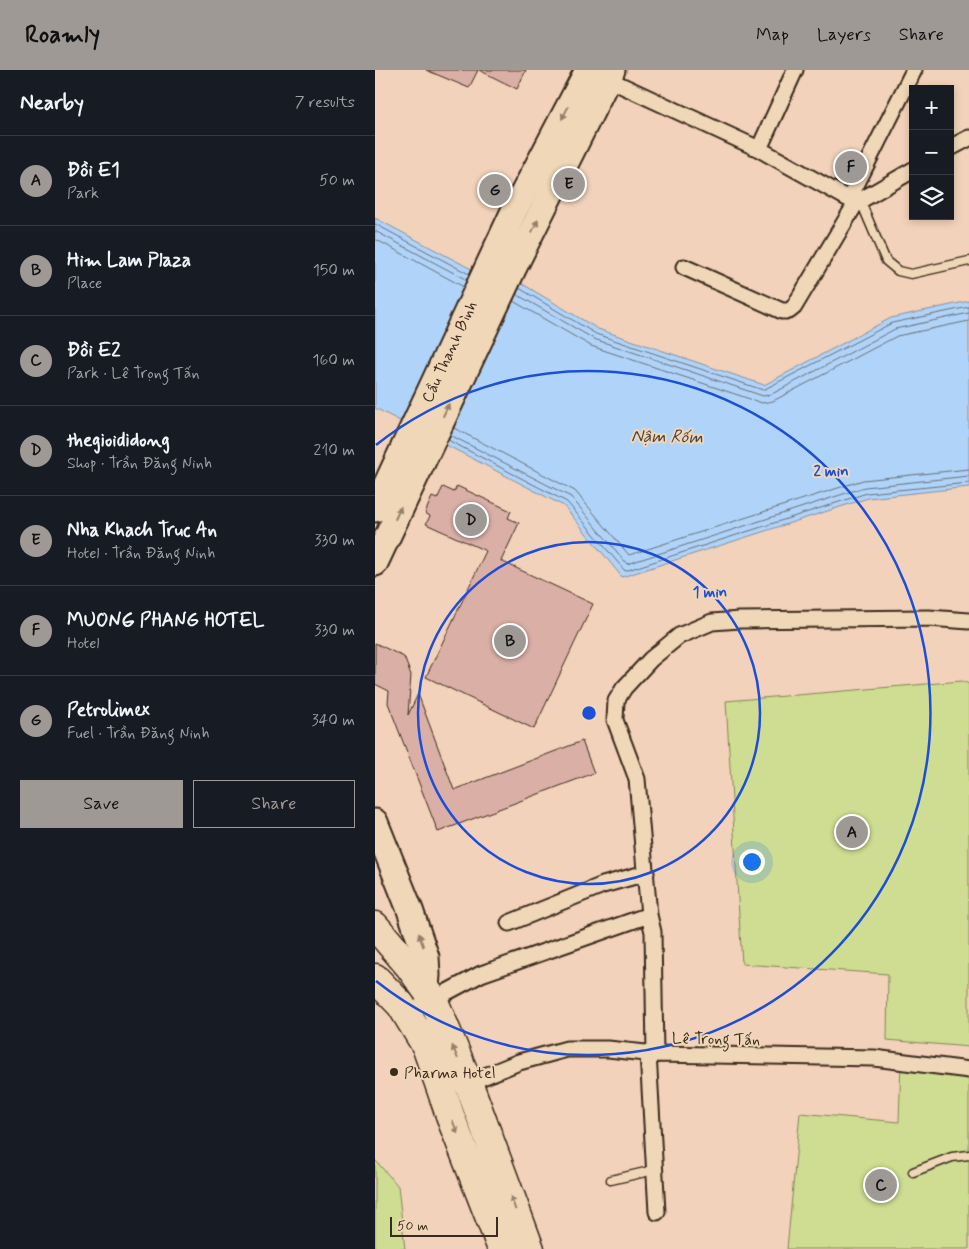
<!DOCTYPE html>
<html lang="en">
<head>
<meta charset="utf-8">
<style>
  :root { --surface:#171b24; --page:#20242c; --text:#f1f3f6; --muted:#9ea1a6; --line:#363941; --accent:#9f9995 }
  body { margin:0; font-family:Mynerve,sans-serif; background:var(--page); color:var(--text) }
  .controls { position:absolute; right:15px; top:15px; display:grid; overflow:hidden; border-radius:0px; box-shadow:0 2px 8px #0003 }
  .controls button { width:45px; height:45px; display:grid; place-items:center; padding:0; border:0; border-bottom:1px solid var(--line); background:var(--surface); color:var(--text); font:25px sans-serif }
  .scale { position:absolute; left:15px; bottom:12px; width:108px; box-sizing:border-box; padding-left:5px; border:2px solid #3b2a1e; border-top:0; font-size:14px; line-height:18px; white-space:nowrap; color:#3b2a1e; -webkit-text-stroke:4px #efd7b7; paint-order:stroke }
  .you { position:absolute; left:376px; top:791px; width:18px; height:18px; margin:-12px; border:4px solid #fff; border-radius:50%; background:#1a73e8; box-shadow:0 0 0 8px #1a73e833 }
  .badge { display:grid; place-items:center; width:32px; height:32px; border-radius:50%; background:var(--accent); color:#111; font-size:16px; font-weight:700 }
  .pin { position:absolute; translate:-50% -50%; border:2px solid #fff; box-shadow:0 1px 5px #0006 }
  .list { margin:0; padding:0; list-style:none }
  h2 { display:flex; justify-content:space-between; align-items:center; height:65px; margin:0; padding:0 20px; font-size:21px }
  h2 small { font-size:16px; font-weight:400; color:var(--muted) }
  .list li { display:grid; grid-template-columns:32px 1fr auto; gap:15px; align-items:center; box-sizing:border-box; height:90px; padding:0 20px; border-top:1px solid var(--line) }
  .list b { display:block; font-size:19px; white-space:nowrap }
  .list p { margin:0; font-size:16px; white-space:nowrap; color:var(--muted) }
  .list em { font-size:16px; font-style:normal; color:var(--muted) }
  .actions { display:flex; gap:10px; padding:15px 20px }
  .actions a { flex:1; padding:11px 0; border:1px solid var(--accent); border-radius:0px; text-align:center; font-size:18px; color:var(--accent) }
  .actions .main { background:var(--accent); color:#111 }
  .icon { flex:none; width:28px; height:28px; fill:none; stroke:currentColor; stroke-width:2; stroke-linecap:round; stroke-linejoin:round }
  .map { position:relative; flex:none; width:594px; height:1179px; overflow:hidden }
  header { display:flex; align-items:center; gap:30px; box-sizing:border-box; height:70px; padding:0 25px; background:var(--accent); color:#111 }
  header strong { font-size:24px }
  nav { display:flex; gap:28px; margin-inline-start:auto; font-size:18px }
  main { display:flex }
  aside { flex:1; background:var(--surface) }
  .map>svg:first-child { display:block }
  .green { fill:#cedd91; stroke:#848458 }
  .water { fill:#b0d4f9; stroke:#8190a1 }
  .lines { fill:none; stroke-linecap:round; stroke-linejoin:round }
  .shore { stroke:#6a6e76; stroke-width:1 }
  .building { fill:#daafa6; stroke:#3b2a1e }
  .lane-casing { stroke:#3b2a1e; stroke-width:11 }
  .street-casing { stroke:#3b2a1e; stroke-width:19 }
  .primary-casing { stroke:#3b2a1e; stroke-width:29 }
  .highway-casing { stroke:#3b2a1e; stroke-width:31 }
  .lane { stroke:#efd7b7; stroke-width:8 }
  .street { stroke:#efd7b7; stroke-width:15 }
  .primary { stroke:#efd7b7; stroke-width:25 }
  .highway { stroke:#efd7b7; stroke-width:28 }
  .oneway { fill:#95806a }
  .ring { fill:none; stroke:#1d4ed8; stroke-width:2.5 }
  .poi-dot { fill:#3b2a1e; stroke:#efd7b7; stroke-width:2 }
  .labels { text-anchor:middle; stroke-width:4; stroke-linejoin:round; paint-order:stroke }
  .street-label { font-size:16px; fill:#3b2a1e; stroke:#efd7b7 }
  .poi-label { font-size:16px; fill:#3b2a1e; stroke:#efd7b7; text-anchor:start }
  .water-label { font-size:18px; font-style:italic; fill:#4d443f; stroke:#efd7b7 }
  .centre { fill:#1d4ed8; stroke:#efd7b7; stroke-width:2.5 }
  .ring-label { font-size:15px; text-anchor:middle; font-weight:bold; fill:#1d4ed8; stroke:#efd7b7; stroke-width:4; stroke-linejoin:round; paint-order:stroke }
</style>
</head>
<body>
<header>
<strong>Roamly</strong>
<nav><a>Map</a><a>Layers</a><a>Share</a></nav>
</header>
<main>
<aside>
<h2>Nearby<small>7 results</small></h2>
<ul class="list">
<li><span class="badge">A</span><div><b>Đồi E1</b><p>Park</p></div><em>50 m</em></li>
<li><span class="badge">B</span><div><b>Him Lam Plaza</b><p>Place</p></div><em>150 m</em></li>
<li><span class="badge">C</span><div><b>Đồi E2</b><p>Park · Lê Trọng Tấn</p></div><em>160 m</em></li>
<li><span class="badge">D</span><div><b>thegioididong</b><p>Shop · Trần Đăng Ninh</p></div><em>210 m</em></li>
<li><span class="badge">E</span><div><b>Nha Khach Truc An</b><p>Hotel · Trần Đăng Ninh</p></div><em>330 m</em></li>
<li><span class="badge">F</span><div><b>MUONG PHANG HOTEL</b><p>Hotel</p></div><em>330 m</em></li>
<li><span class="badge">G</span><div><b>Petrolimex</b><p>Fuel · Trần Đăng Ninh</p></div><em>340 m</em></li>
</ul>
<div class="actions"><a class="main">Save</a><a>Share</a></div>
</aside>
<div class="map">
<svg width="594" height="1179" viewBox="0 0 594 1179">
  <rect width="100%" height="100%" fill="#f2d2ba"/>
  <filter id="ink" filterUnits="userSpaceOnUse"><feTurbulence type="fractalNoise" baseFrequency=".02" numOctaves="2"/><feDisplacementMap in="SourceGraphic" scale="10" xChannelSelector="R" yChannelSelector="G"/><feConvolveMatrix kernelMatrix="1 2 1 2 8 2 1 2 1" color-interpolation-filters="sRGB"/></filter>
  <g filter="url(#ink)">
    <path class="green" d="M 587,611 L 594,614 L 594,977 L 512,970 L 513,904 L 367,894 L 351,631 Z
      M 526,991 L 594,1001 L 594,1179 L 412,1179 L 425,1043 L 524,1052 Z
      M 0,1090 L 23,1116 L 30,1179 L 0,1179 Z"/>
    <path class="water" d="M 0,148 L 100,201 L 144,212 L 223,259 L 389,315 L 516,248 L 594,231 L 594,417 L 493,428 L 247,507 L 189,436 L 0,338 Z"/>
    <g class="lines">
      <path class="shore" d="M 0,154 L 94,204
        M 0,161 L 92,210
        M 0,169 L 89,217
        M 144,218 L 221,264 L 388,320 L 517,253 L 594,237
        M 141,224 L 219,269 L 388,326 L 395,325 L 520,259 L 594,243
        M 138,231 L 216,276 L 387,333 L 398,331 L 522,266 L 594,251
        M 79,358 L 200,421 L 254,485 L 488,410 L 594,399
        M 75,365 L 196,427 L 252,494 L 490,417 L 594,406
        M 73,370 L 192,432 L 250,501 L 492,423 L 594,413"/>
    </g>
    <path class="building" d="M 51,0 L 103,0 L 94,18 Z
      M 104,0 L 151,0 L 142,19 Z
      M 82,416 L 136,441 L 133,448 L 144,453 L 126,491 L 218,534 L 159,659 L 51,607 L 111,481 L 51,454 L 55,446 L 50,443 L 57,427 L 62,429 L 68,417 L 79,422 Z
      M 0,573 L 29,587 L 36,605 L 33,645 L 43,624 L 79,720 L 207,671 L 219,703 L 63,762 L 13,633 L 14,621 L 0,614 Z"/>
    <g class="lines">
      <defs>
        <path id="lane" d="M 485,130 L 511,191 L 523,201 L 536,204 L 594,191
          M 538,1102 L 577,1087 L 594,1085
          M 236,1110 L 279,1100"/>
        <path id="street" d="M 226,6 L 384,79 L 481,133
          M 575,78 L 594,68
          M 384,79 L 420,0
          M 474,129 L 539,0
          M 309,197 L 407,241 L 414,241 L 419,237 L 481,133 L 538,100
          M 134,853 L 228,815 L 271,803
          M 31,944 L 106,904 L 274,845
          M 273,983 L 282,1142
          M 280,984 L 278,862 L 274,845 L 262,709 L 240,650 L 241,631 L 249,618 L 276,589 L 304,566 L 337,552 L 365,550 L 554,548 L 594,551
          M 88,1015 L 144,992 L 192,979 L 233,979 L 280,984 L 499,988 L 594,1000"/>
        <g id="primary">
          <path id="s1" d="M 0,439 L 139,141 L 213,0"/>
          <path d="M 0,493 L 138,199 L 237,0"/>
          <path d="M 0,752 L 35,840 L 51,887 L 52,905 L 51,918"/>
        </g>
        <path id="highway" d="M 0,856 L 35,897 L 58,929 L 93,1012 L 155,1179
          M 0,908 L 26,935 L 51,976 L 77,1051 L 127,1179"/>
      </defs>
      <use href="#lane" class="lane-casing"/>
      <use href="#street" class="street-casing"/>
      <use href="#primary" class="primary-casing"/>
      <use href="#highway" class="highway-casing"/>
      <use href="#lane" class="lane"/>
      <use href="#street" class="street"/>
      <use href="#primary" class="primary"/>
      <use href="#highway" class="highway"/>
    </g>
    <defs><path id="oneway-solid" d="M-6-.8H1V-3.2L6.5 0L1 3.2V.8H-6Z" transform="scale(1.25)"/></defs>
    <g class="oneway">
      <use href="#oneway-solid" transform="translate(190 43) rotate(118)"/>
      <use href="#oneway-solid" transform="translate(160 156) rotate(-63)"/>
      <use href="#oneway-solid" transform="translate(71 340) rotate(-65)"/>
      <use href="#oneway-solid" transform="translate(23 443) rotate(-65)"/>
      <use href="#oneway-solid" transform="translate(46 870) rotate(-109)"/>
      <use href="#oneway-solid" transform="translate(80 982) rotate(-113)"/>
      <use href="#oneway-solid" transform="translate(80 1057) rotate(69)"/>
      <use href="#oneway-solid" transform="translate(138 1133) rotate(-110)"/>
    </g>
  </g>
  <g class="ring">
    <circle cx="214" cy="643" r="171"/>
    <path d="M1 375A342 342 0 1 1 1 911"/>
  </g>
  <circle class="poi-dot" cx="19" cy="1002" r="5"/>
  <g class="labels">
    <g class="street-label">
      <text dy="6" stroke="none"><textPath href="#s1" startOffset="174">Cầu Thanh Bình</textPath></text>
      <text transform="translate(341 968) rotate(1)" y="6">Lê Trọng Tấn</text>
    </g>
    <g class="poi-label">
      <text x="29" y="1008">Pharma Hotel</text>
    </g>
    <g class="water-label">
      <text transform="translate(292 366) rotate(1)" y="6">Nậm Rốm</text>
    </g>
  </g>
  <circle cx="214" cy="643" r="8" class="centre"/>
  <g class="ring-label">
    <text x="456" y="406">2 min</text>
    <text x="335" y="527">1 min</text>
  </g>
</svg>
<div class="controls">
<button>+</button>
<button>−</button>
<button><svg class="icon" aria-label="layers" viewBox="0 0 24 24"><path d="M12 4l9 5-9 5-9-5zM3 14l9 5 9-5"/></svg></button>
</div>
<div class="scale">50 m</div>
<div class="you"></div>
<div class="pin badge" style="left:477px;top:762px">A</div>
<div class="pin badge" style="left:135px;top:571px">B</div>
<div class="pin badge" style="left:506px;top:1115px">C</div>
<div class="pin badge" style="left:96px;top:450px">D</div>
<div class="pin badge" style="left:194px;top:114px">E</div>
<div class="pin badge" style="left:476px;top:97px">F</div>
<div class="pin badge" style="left:120px;top:120px">G</div>
</div>
</main>
</body>
</html>
